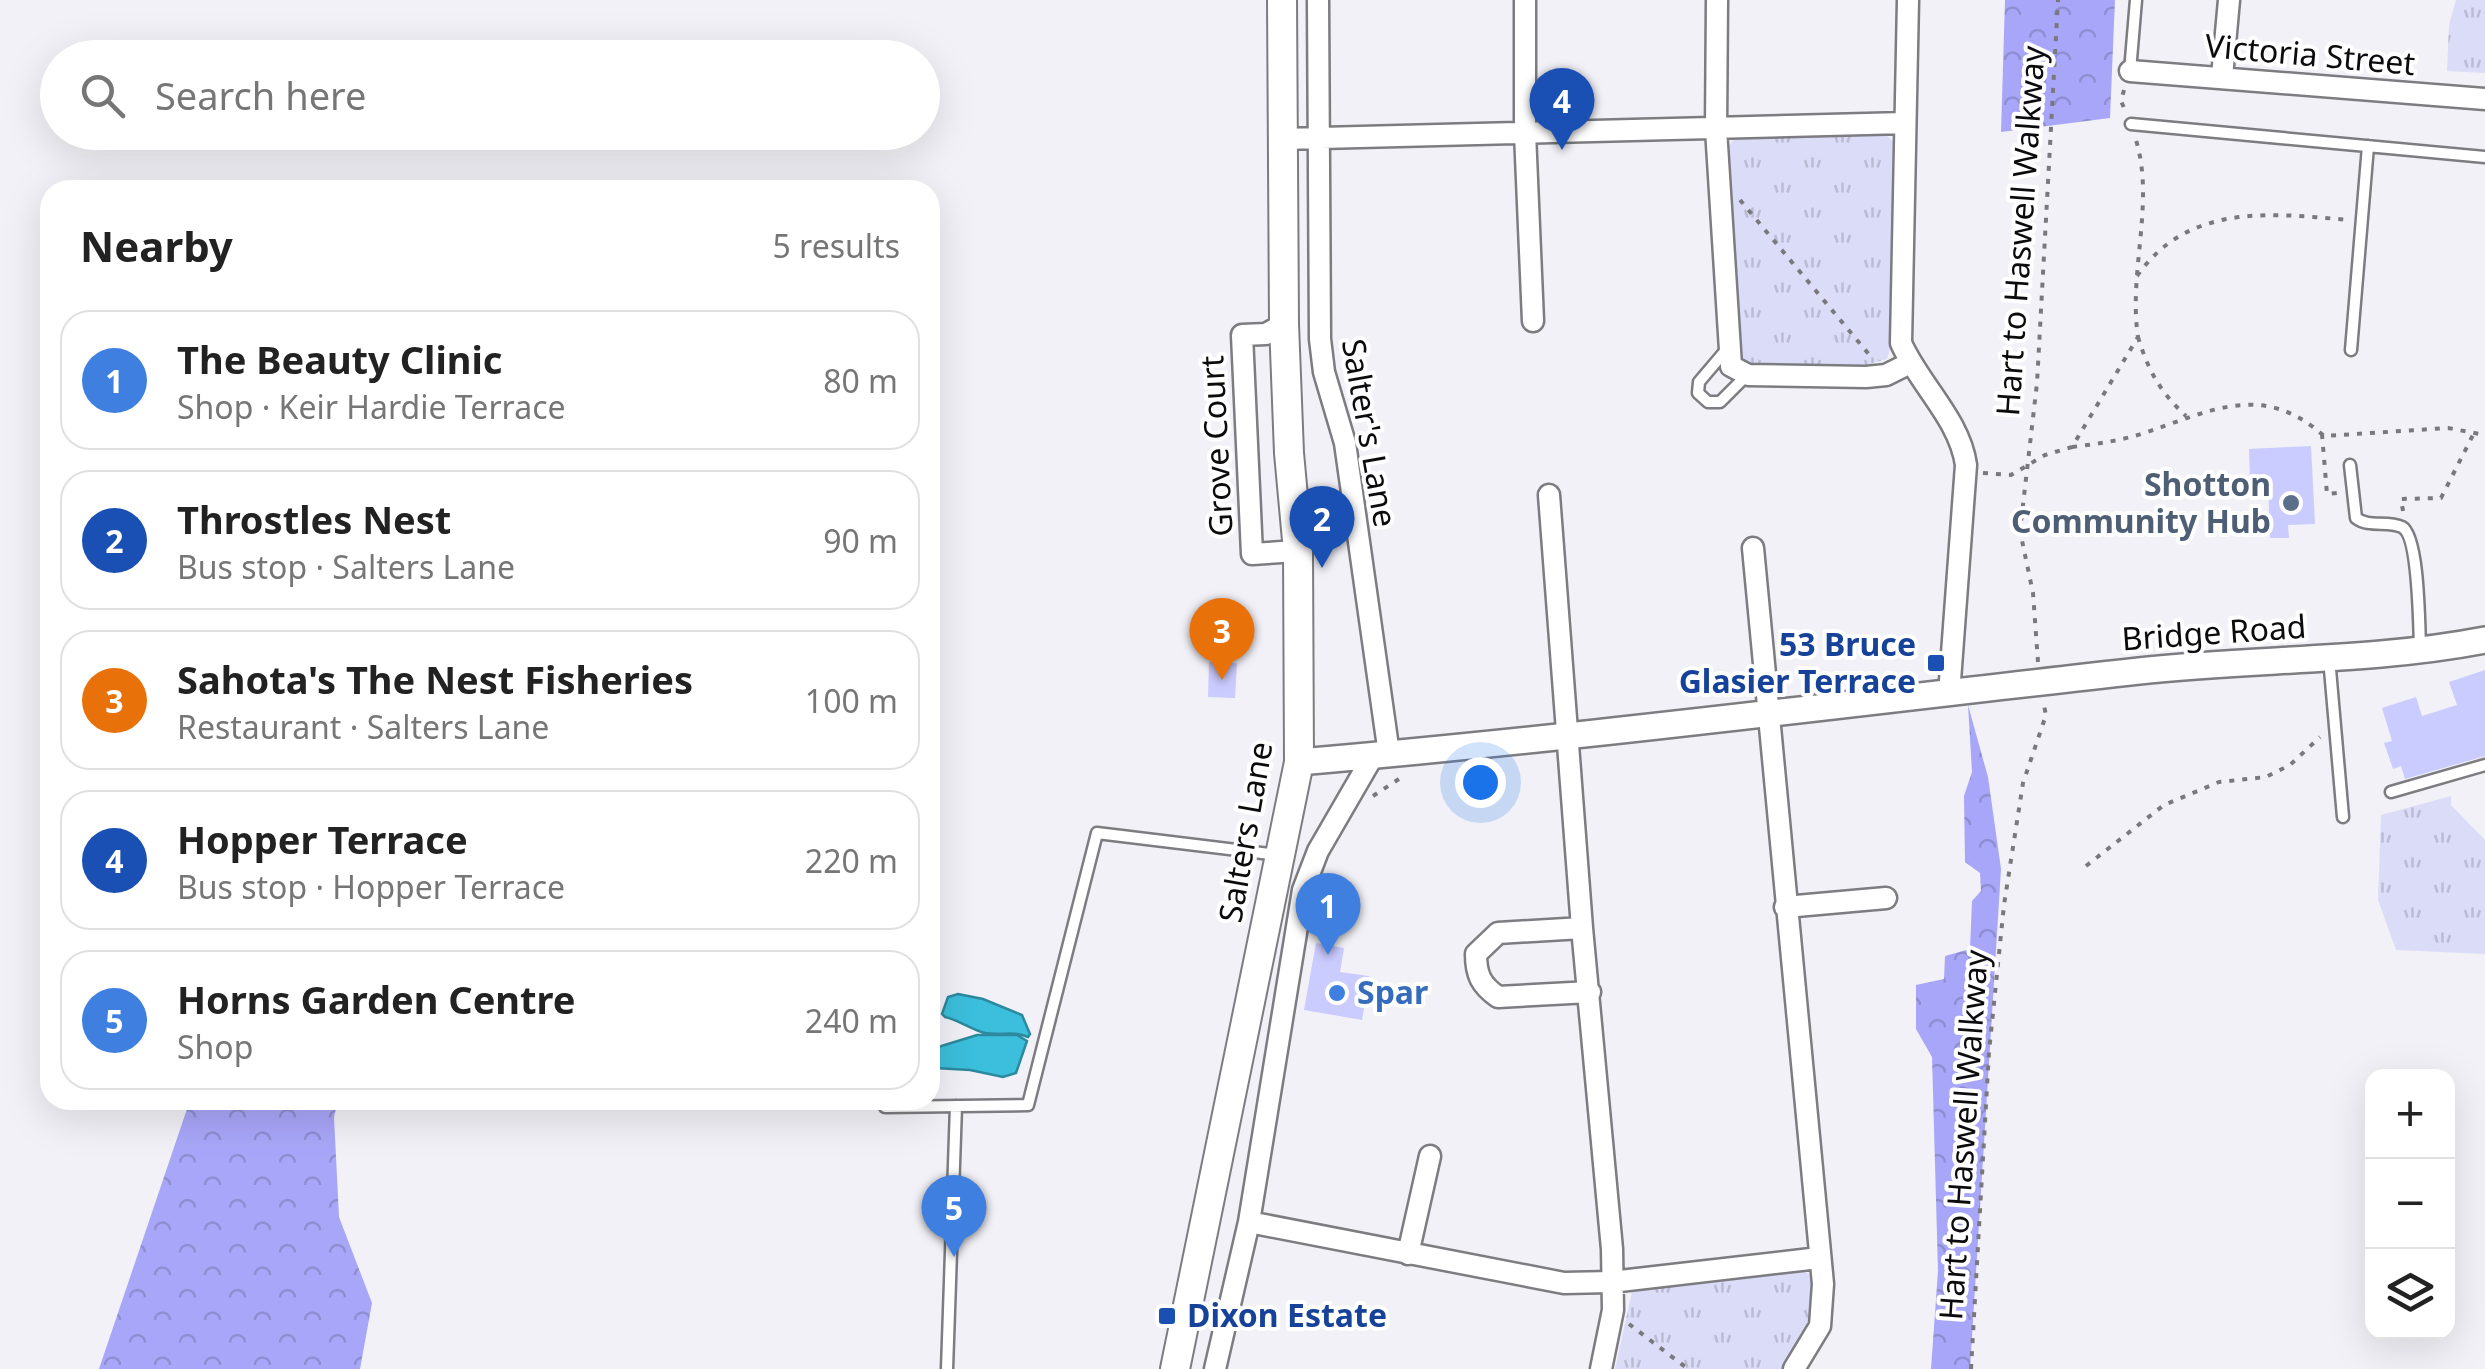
<!DOCTYPE html>
<html lang="en">
<head>
<meta charset="utf-8">
<style>
  :root { --surface:#fff; --page:#f6f6f6; --text:#222; --muted:#767676; --line:#e0e0e0; --accent:#266552 }
  body { margin:0; font-family:"Noto Sans",sans-serif; background:var(--page); color:var(--text) }
  .controls { position:absolute; right:30px; bottom:30px; display:grid; overflow:hidden; border-radius:20px; box-shadow:0 10px 40px #0002 }
  .controls button { width:90px; height:90px; display:grid; place-items:center; padding:0; border:0; border-bottom:2px solid var(--line); background:var(--surface); color:var(--text); font:50px sans-serif }
  .you { position:absolute; left:1480px; top:782px; width:35px; height:35px; margin:-25px; border:8px solid #fff; border-radius:50%; background:#1a73e8; box-shadow:0 0 0 15px #1a73e833 }
  .badge { display:grid; place-items:center; width:65px; height:65px; border-radius:50%; background:var(--accent); color:#fff; font-size:32px; font-weight:700 }
  .pin { position:absolute; translate:-50% -82px; filter:drop-shadow(0 2px 5px #0008) }
  .pin::after { content:''; position:absolute; top:52px; width:35px; height:30px; background:inherit; clip-path:polygon(0 0,100% 0,50% 100%) }
  .list { margin:0; padding:0; list-style:none }
  h2 { display:flex; justify-content:space-between; align-items:center; height:130px; margin:0; padding:0 40px; font-size:42px }
  h2 small { font-size:32px; font-weight:400; color:var(--muted) }
  .list li { display:grid; grid-template-columns:65px 1fr auto; gap:30px; align-items:center; box-sizing:border-box; height:140px; margin:0 20px 20px; padding:0 20px; border:2px solid var(--line); border-radius:30px }
  .list b { display:block; font-size:38px; white-space:nowrap }
  .list p { margin:0; font-size:32px; white-space:nowrap; color:var(--muted) }
  .list em { font-size:32px; font-style:normal; color:var(--muted) }
  .icon { flex:none; width:55px; height:55px; fill:none; stroke:currentColor; stroke-width:2; stroke-linecap:round; stroke-linejoin:round }
  .map { position:relative; flex:none; width:2485px; height:1369px; overflow:hidden }
  .search { position:absolute; background:var(--surface); box-shadow:0 10px 40px #0002; left:40px; top:40px; width:900px; height:110px; display:flex; align-items:center; gap:25px; box-sizing:border-box; padding:0 35px; border-radius:55px; color:var(--muted); font-size:38px }
  .panel { position:absolute; background:var(--surface); box-shadow:0 10px 40px #0002; left:40px; top:180px; width:900px; height:930px; border-radius:30px }
  .map>svg:first-child { display:block }
  .grass { fill:url(#grass-tufts) }
  .forest { fill:url(#forest-crowns) }
  .water { fill:#3bbfdc; stroke:#2d899e; stroke-width:2.5 }
  .building { fill:#cacbfe }
  .lines { fill:none; stroke-linecap:round; stroke-linejoin:round }
  .service-casing { stroke:#7c7c81; stroke-width:15 }
  .minor-casing { stroke:#7c7c81; stroke-width:25 }
  .tertiary-casing { stroke:#7c7c81; stroke-width:30 }
  .secondary-casing { stroke:#7c7c81; stroke-width:32 }
  .path { stroke:#79797d; stroke-width:4; stroke-dasharray:5 8; stroke-linecap:butt }
  .service { stroke:#fff; stroke-width:10 }
  .minor { stroke:#fff; stroke-width:20 }
  .tertiary { stroke:#fff; stroke-width:25 }
  .secondary { stroke:#fff; stroke-width:28 }
  .service-dot { fill:#5c6f8a; stroke:#fff; stroke-width:4 }
  .transit-dot { fill:#1a4fb4; stroke:#fff; stroke-width:4 }
  .shop-dot { fill:#3f7fe0; stroke:#fff; stroke-width:4 }
  .labels { text-anchor:middle; stroke-width:8; stroke-linejoin:round; paint-order:stroke }
  .street-label { font-size:32px; fill:#0b0b0d; stroke:#fff }
  .service-label { font-size:32px; font-weight:bold; fill:#4e5e75; stroke:#fff; text-anchor:end }
  .transit-label { font-size:32px; font-weight:bold; fill:#164399; stroke:#fff; text-anchor:end }
  .shop-label { font-size:32px; font-weight:bold; fill:#366cbe; stroke:#fff; text-anchor:start }
</style>
</head>
<body>
<div class="map">
<svg width="2485" height="1369" viewBox="0 0 2485 1369">
  <defs>
    <pattern id="grass-tufts" width="24" height="20" patternUnits="userSpaceOnUse" patternTransform="scale(2.5)"><rect width="24" height="20" fill="#dbdcf8"/><path d="M3 7l-1-3M5 7V3M7 7l1-3M15 17l-1-3M17 17v-4M19 17l1-3" fill="none" stroke="#bbbbd3"/></pattern>
    <pattern id="forest-crowns" width="20" height="18" patternUnits="userSpaceOnUse" patternTransform="scale(2.5)"><rect width="20" height="18" fill="#a8a6f8"/><path d="M2 6a3 3 0 1 1 6 0M12 15a3 3 0 1 1 6 0" fill="none" stroke="#8f8ed3"/></pattern>
  </defs>
  <rect width="100%" height="100%" fill="#f1f1f7"/>
  <path class="grass" d="M 2456,0 L 2485,0 L 2485,73 L 2447,71 L 2449,25 Z
    M 1884,133 L 1894,142 L 1890,349 L 1887,359 L 1866,365 L 1753,366 C 1738,359 1738,352 1736,336 L 1728,147 L 1735,138 Z
    M 2451,796 L 2451,805 L 2485,840 L 2485,954 L 2396,950 L 2378,900 L 2381,815 Z
    M 1796,1269 L 1809,1274 C 1821,1306 1806,1343 1785,1369 L 1615,1369 L 1633,1287 Z"/>
  <path class="forest" d="M 2005,0 L 2115,0 L 2110,118 L 2001,132 Z
    M 1968,705 L 1988,777 L 2001,869 L 1970,1369 L 1931,1369 L 1938,1271 L 1932,1057 L 1916,1029 L 1916,985 L 1944,979 L 1945,956 L 1970,949 L 1972,901 L 1981,891 L 1980,873 L 1965,862 L 1964,796 L 1972,772 Z
    M 190,1100 L 338,1100 L 334,1117 L 339,1217 L 372,1303 L 360,1369 L 99,1369 Z"/>
  <path class="water" d="M 958,994 L 983,999 L 1022,1015 L 1030,1034 L 1028,1037 C 1013,1030 1001,1036 985,1033 C 972,1030 959,1020 945,1017 L 942,1014 L 948,997 Z
    M 977,1035 L 1017,1035 L 1027,1041 L 1016,1073 L 1003,1077 L 970,1070 L 935,1068 L 932,1063 L 938,1047 Z"/>
  <path class="building" d="M 2311,446 L 2315,524 L 2288,525 L 2289,538 L 2270,538 L 2268,481 L 2250,482 L 2249,449 Z
    M 1209,662 L 1237,663 L 1235,698 L 1208,697 Z
    M 2485,670 L 2485,756 L 2405,779 L 2401,766 L 2393,769 L 2384,743 L 2392,741 L 2382,708 L 2416,697 L 2422,716 L 2457,705 L 2449,682 Z
    M 1316,943 L 1344,948 L 1340,972 L 1369,976 L 1362,1020 L 1304,1010 Z"/>
  <g class="lines">
    <defs>
      <path id="service" d="M 2130,71 L 2136,0
        M 2131,124 L 2485,157
        M 1727,349 L 1699,382 L 1698,393 L 1708,402 L 1720,402 L 1747,375
        M 2351,350 L 2368,146
        M 2350,465 L 2356,518 C 2369,528 2387,520 2402,527 C 2419,536 2419,626 2420,646
        M 2329,658 L 2343,817
        M 2391,792 L 2485,765
        M 885,1107 L 1028,1105 L 1097,833 L 1278,855
        M 947,1369 L 956,1106"/>
      <path id="minor" d="M 1318,0 L 1320,339 L 1324,372 L 1345,443 L 1389,754
        M 1525,0 L 1525,133 L 1533,321
        M 1717,0 L 1716,129 L 1731,366 L 1748,375 L 1866,377 L 1886,375 L 1910,363
        M 1908,0 L 1901,343 C 1919,384 1960,420 1966,465 L 1949,694
        M 2130,71 L 2485,99
        M 2222,77 L 2229,0
        M 1282,139 L 1905,123
        M 1284,324 L 1266,334 L 1242,335 L 1252,554 L 1298,551
        M 1549,495 L 1582,928 L 1612,1249 L 1613,1310 L 1601,1369
        M 1753,548 L 1823,1284 L 1820,1326 L 1794,1369
        M 1785,907 L 1886,898
        M 1582,928 L 1498,933 L 1476,954 C 1476,975 1481,985 1498,997 L 1590,992
        M 1249,1222 L 1564,1283 L 1611,1282 L 1819,1258
        M 1408,1254 L 1430,1156
        M 1215,1369 L 1249,1222 L 1303,890 L 1318,851 L 1373,756"/>
      <path id="tertiary" d="M 1299,762 C 1580,738 1859,702 2139,671 C 2255,658 2371,662 2485,640"/>
      <path id="secondary" d="M 1175,1369 L 1299,762 L 1298,551 L 1289,453 L 1284,324 L 1282,0"/>
    </defs>
    <use href="#service" class="service-casing"/>
    <use href="#minor" class="minor-casing"/>
    <use href="#tertiary" class="tertiary-casing"/>
    <use href="#secondary" class="secondary-casing"/>
    <path class="path" d="M 2124,90 L 2121,101 L 2125,110
      M 1740,200 L 1872,358
      M 2137,276 C 2188,203 2271,213 2348,220
      M 2138,337 C 2148,370 2160,392 2186,416
      M 2322,434 L 2327,494 L 2337,493
      M 2072,447 C 2096,444 2119,441 2141,434 C 2209,412 2262,380 2324,436 L 2448,428 L 2485,435
      M 1983,473 L 2011,475 L 2045,455 L 2072,447 L 2138,337 C 2128,271 2156,200 2135,137
      M 2403,511 L 2401,499 L 2441,498 L 2474,433
      M 2038,662 L 2033,593 L 2020,531 L 2037,383 L 2058,0
      M 1373,796 L 1402,777
      M 2086,866 L 2164,805 L 2219,782 L 2266,777 L 2290,765 L 2320,737
      M 1629,1324 L 1688,1369
      M 1971,1369 L 1989,1052 L 2004,905 L 2023,783 L 2046,715 L 2043,701"/>
    <use href="#service" class="service"/>
    <use href="#minor" class="minor"/>
    <use href="#tertiary" class="tertiary"/>
    <use href="#secondary" class="secondary"/>
  </g>
  <circle class="service-dot" cx="2291" cy="503" r="10"/>
  <g class="transit-dot">
    <rect x="1926" y="653" width="20" height="20" rx="5"/>
    <rect x="1157" y="1306" width="20" height="20" rx="5"/>
  </g>
  <circle class="shop-dot" cx="1337" cy="993" r="10"/>
  <g class="labels">
    <g class="street-label">
      <text transform="translate(2310 55) rotate(5)" y="11">Victoria Street</text>
      <text transform="translate(2021 231) rotate(-86)" y="11">Hart to Haswell Walkway</text>
      <text transform="translate(1369 433) rotate(80)" y="11">Salter's Lane</text>
      <text transform="translate(1217 446) rotate(-93)" y="11">Grove Court</text>
      <text transform="translate(2214 633) rotate(-4)" y="11">Bridge Road</text>
      <text transform="translate(1246 832) rotate(-80)" y="11">Salters Lane</text>
      <text transform="translate(1964 1135) rotate(-86)" y="11">Hart to Haswell Walkway</text>
    </g>
    <g class="service-label">
      <text x="2271" y="496">Shotton<tspan x="2271" dy="37">Community Hub</tspan></text>
    </g>
    <g class="transit-label">
      <text x="1916" y="656">53 Bruce<tspan x="1916" dy="37">Glasier Terrace</tspan></text>
      <text x="1187" y="1327" text-anchor="start">Dixon Estate</text>
    </g>
    <g class="shop-label">
      <text x="1357" y="1004">Spar</text>
    </g>
  </g>
</svg>
<div class="controls">
<button>+</button>
<button>−</button>
<button><svg class="icon" aria-label="layers" viewBox="0 0 24 24"><path d="M12 4l9 5-9 5-9-5zM3 14l9 5 9-5"/></svg></button>
</div>
<div class="you"></div>
<div class="pin badge" style="left:1328px;top:955px;background:#3f7fe0">1</div>
<div class="pin badge" style="left:1322px;top:568px;background:#1a4fb4">2</div>
<div class="pin badge" style="left:1222px;top:680px;background:#e8710a">3</div>
<div class="pin badge" style="left:1562px;top:150px;background:#1a4fb4">4</div>
<div class="pin badge" style="left:954px;top:1257px;background:#3f7fe0">5</div>
<div class="search"><svg class="icon" aria-label="search" viewBox="0 0 24 24"><circle cx="10" cy="10" r="6"/><path d="M15 15l6 6"/></svg>Search here</div>
<section class="panel">
<h2>Nearby<small>5 results</small></h2>
<ul class="list">
<li><span class="badge" style="background:#3f7fe0">1</span><div><b>The Beauty Clinic</b><p>Shop · Keir Hardie Terrace</p></div><em>80 m</em></li>
<li><span class="badge" style="background:#1a4fb4">2</span><div><b>Throstles Nest</b><p>Bus stop · Salters Lane</p></div><em>90 m</em></li>
<li><span class="badge" style="background:#e8710a">3</span><div><b>Sahota's The Nest Fisheries</b><p>Restaurant · Salters Lane</p></div><em>100 m</em></li>
<li><span class="badge" style="background:#1a4fb4">4</span><div><b>Hopper Terrace</b><p>Bus stop · Hopper Terrace</p></div><em>220 m</em></li>
<li><span class="badge" style="background:#3f7fe0">5</span><div><b>Horns Garden Centre</b><p>Shop</p></div><em>240 m</em></li>
</ul>
</section>
</div>
</body>
</html>
